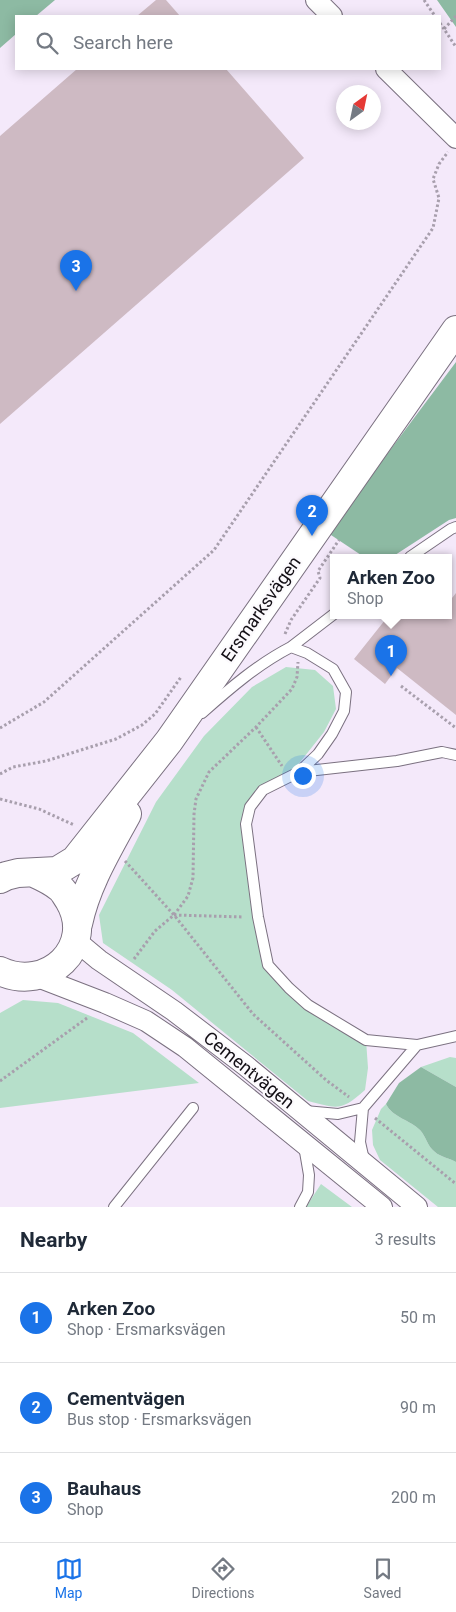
<!DOCTYPE html>
<html lang="en">
<head>
<meta charset="utf-8">
<style>
  :root { --surface:#fff; --page:#f6f6f7; --text:#1f2937; --muted:#747a83; --line:#e0e1e3; --accent:#1a73e8 }
  body { margin:0; font-family:Roboto,sans-serif; background:var(--page); color:var(--text) }
  .compass { position:absolute; left:336px; top:85px; width:45px; height:45px; border-radius:50%; background:var(--surface); box-shadow:0 2px 12px #0003; rotate:33deg }
  .you { position:absolute; left:302px; top:775px; width:18px; height:18px; margin:-12px; border:4px solid #fff; border-radius:50%; background:#1a73e8; box-shadow:0 0 0 8px #1a73e833 }
  .badge { display:grid; place-items:center; width:32px; height:32px; border-radius:50%; background:var(--accent); color:#fff; font-size:16px; font-weight:700 }
  .pin { position:absolute; translate:-50% -41px; filter:drop-shadow(0 1px 2px #0008) }
  .pin::after { content:''; position:absolute; top:26px; width:18px; height:15px; background:inherit; clip-path:polygon(0 0,100% 0,50% 100%) }
  .popup { position:absolute; left:330px; top:554px; width:122px; height:65px; box-sizing:border-box; display:grid; place-content:center; border-radius:0px; background:var(--surface); filter:drop-shadow(0 1px 4px #0005); font-size:16px; white-space:nowrap; color:var(--muted) }
  .popup b { font-size:19px; color:var(--text) }
  .popup::after { content:''; position:absolute; left:50%; top:100%; margin-left:-10px; border:10px solid transparent; border-top-color:var(--surface) }
  .list { margin:0; padding:0; list-style:none }
  h2 { display:flex; justify-content:space-between; align-items:center; height:65px; margin:0; padding:0 20px; font-size:21px }
  h2 small { font-size:16px; font-weight:400; color:var(--muted) }
  .list li { display:grid; grid-template-columns:32px 1fr auto; gap:15px; align-items:center; box-sizing:border-box; height:90px; padding:0 20px; border-top:1px solid var(--line) }
  .list b { display:block; font-size:19px; white-space:nowrap }
  .list p { margin:0; font-size:16px; white-space:nowrap; color:var(--muted) }
  .list em { font-size:16px; font-style:normal; color:var(--muted) }
  .icon { flex:none; width:28px; height:28px; fill:none; stroke:currentColor; stroke-width:2; stroke-linecap:round; stroke-linejoin:round }
  .map { position:relative; flex:none; width:456px; height:1207px; overflow:hidden }
  .search { position:absolute; background:var(--surface); box-shadow:0 2px 12px #0003; left:15px; right:15px; top:15px; height:55px; display:flex; align-items:center; gap:12px; box-sizing:border-box; padding:0 18px; border-radius:0px; color:var(--muted); font-size:19px }
  .sheet { height:335px; background:var(--surface) }
  nav { display:flex; justify-content:space-around; align-items:center; box-sizing:border-box; height:70px; border-top:1px solid var(--line); background:var(--surface); font-size:14px; color:var(--muted) }
  nav a { display:grid; justify-items:center; gap:2px }
  nav .on { color:var(--accent) }
  .map>svg:first-child { display:block }
  .green { fill:#b6dfca }
  .forest { fill:#8dbaa3 }
  .building { fill:#cebac3 }
  .lines { fill:none; stroke-linecap:round; stroke-linejoin:round }
  .service-casing { stroke:#7b7180; stroke-width:12 }
  .minor-casing { stroke:#7b7180; stroke-width:22 }
  .secondary-casing { stroke:#7b7180; stroke-width:30 }
  .path { stroke:#a89fad; stroke-width:3; stroke-dasharray:2.5 2.5; stroke-linecap:butt }
  .service { stroke:#fff; stroke-width:10 }
  .minor { stroke:#fff; stroke-width:20 }
  .secondary { stroke:#fff; stroke-width:28 }
  .labels { text-anchor:middle; stroke-width:4.5; stroke-linejoin:round; paint-order:stroke }
  .street-label { font-size:18px; fill:#130f15; stroke:#fcfafd }
</style>
</head>
<body>
<div class="map">
<svg width="456" height="1207" viewBox="0 0 456 1207">
  <rect width="100%" height="100%" fill="#f4e9fa"/>
  <path class="green" d="M 286,667 L 315,670 L 333,686 L 336,709 L 324,732 L 289,776 L 263,790 L 246,825 L 268,965 L 289,988 L 366,1040 L 368,1068 L 365,1090 C 341,1111 339,1109 308,1101 L 172,990 L 103,943 L 99,915 L 156,802 L 204,736 L 252,687 Z
    M 23,1000 L 58,1003 L 133,1033 L 199,1083 L 0,1108 L 0,1013 Z
    M 450,1057 L 456,1058 L 456,1087 L 421,1067 Z
    M 386,1104 C 392,1117 410,1120 420,1130 C 426,1136 427,1146 435,1152 C 440,1157 450,1158 456,1162 L 456,1207 L 438,1207 L 380,1160 L 373,1145 L 372,1130 L 381,1109 Z
    M 321,1184 L 352,1207 L 306,1207 Z"/>
  <path class="forest" d="M 0,0 L 55,0 L 36,16 L 16,16 L 16,34 L 0,48 Z
    M 437,0 L 456,0 L 456,27 Z
    M 456,362 L 456,518 L 449,520 L 392,557 L 364,557 L 328,533 Z
    M 421,1067 L 456,1087 L 456,1162 C 450,1158 440,1157 435,1152 C 427,1146 426,1136 420,1130 C 410,1120 392,1117 386,1104 L 399,1083 Z"/>
  <path class="building" d="M 156,0 L 166,0 L 180,16 L 137,16 Z
    M 77,69 L 226,69 L 304,158 L 0,424 L 0,136 Z
    M 456,593 L 456,715 L 397,668 L 385,684 L 354,659 L 389,615 L 448,615 L 448,603 Z"/>
  <g class="lines">
    <defs>
      <path id="service" d="M 410,557 L 451,529 L 456,527
        M 291,647 L 334,614
        M 202,713 C 229,689 258,664 291,647 L 307,653 L 333,669 L 346,692 L 344,711 L 332,734 L 318,754 L 299,772
        M 456,755 L 442,752 L 397,761 L 299,772 L 263,790 L 250,807 L 246,824 L 258,917 L 268,965 L 289,988 L 308,1005 L 366,1040 L 417,1045 L 456,1036
        M 363,1108 L 360,1142 L 364,1160
        M 305,1111 L 338,1114 L 363,1108 L 417,1045
        M 114,1207 L 193,1108
        M 300,1207 L 308,1192 L 309,1175 L 304,1146"/>
      <path id="minor" d="M 316,0 L 332,16
        M 386,69 L 456,138
        M 75,940 L 99,960 L 174,1011 L 246,1066 L 417,1207
        M 35,976 L 105,1003 L 146,1021 L 185,1047 L 382,1207"/>
      <path id="secondary" d="M 0,879 L 6,876 L 18,873 L 57,871 L 75,860 L 169,741 L 456,330
        M 78,924 C 86,885 108,849 127,814
        M 0,971 C 47,993 97,947 69,900 C 66,896 64,891 60,888 C 52,881 43,877 34,873"/>
    </defs>
    <use href="#service" class="service-casing"/>
    <use href="#minor" class="minor-casing"/>
    <use href="#secondary" class="secondary-casing"/>
    <path class="path" d="M 424,0 L 435,16
      M 456,16 L 444,29 L 456,47
      M 440,23 L 444,29
      M 285,634 L 291,620 L 320,578 L 318,571 L 339,540
      M 401,686 L 456,728
      M 256,727 L 282,766
      M 0,728 L 44,702 L 214,550 L 433,228 L 439,198 L 433,179 L 439,164 L 448,152
      M 0,774 L 13,767 L 46,761 L 116,739 L 142,725 L 155,714 L 181,677
      M 0,799 L 39,809 L 74,825
      M 125,861 L 174,915 L 253,1014 L 326,1080 L 349,1097
      M 174,915 L 244,917
      M 134,959 L 155,931 L 174,915 L 188,896 L 193,878 L 194,814 L 196,799 L 209,772 L 256,727 L 292,689 L 297,677 L 298,662
      M 0,1081 L 87,1018
      M 375,1118 L 456,1184"/>
    <use href="#service" class="service"/>
    <use href="#minor" class="minor"/>
    <use href="#secondary" class="secondary"/>
  </g>
  <g class="labels">
    <g class="street-label">
      <text transform="translate(261 609) rotate(-55)" y="6">Ersmarksvägen</text>
      <text transform="translate(249 1070) rotate(39)" y="6">Cementvägen</text>
    </g>
  </g>
</svg>
<svg class="compass" viewBox="-18 -18 36 36"><path d="M0-13l5 13h-10z" fill="#e53935"/><path d="M0 13l5-13h-10z" fill="#747a83"/></svg>
<div class="you"></div>
<div class="pin badge" style="left:391px;top:676px">1</div>
<div class="popup"><b>Arken Zoo</b>Shop</div>
<div class="pin badge" style="left:312px;top:536px">2</div>
<div class="pin badge" style="left:76px;top:291px">3</div>
<div class="search"><svg class="icon" aria-label="search" viewBox="0 0 24 24"><circle cx="10" cy="10" r="6"/><path d="M15 15l6 6"/></svg>Search here</div>
</div>
<section class="sheet">
<h2>Nearby<small>3 results</small></h2>
<ul class="list">
<li><span class="badge">1</span><div><b>Arken Zoo</b><p>Shop · Ersmarksvägen</p></div><em>50 m</em></li>
<li><span class="badge">2</span><div><b>Cementvägen</b><p>Bus stop · Ersmarksvägen</p></div><em>90 m</em></li>
<li><span class="badge">3</span><div><b>Bauhaus</b><p>Shop</p></div><em>200 m</em></li>
</ul>
</section>
<nav>
<a class="on"><svg class="icon" aria-label="map" viewBox="0 0 24 24"><path d="M3 6l6-2 6 2 6-2v14l-6 2-6-2-6 2zM9 4v14M15 6v14"/></svg>Map</a>
<a><svg class="icon" aria-label="directions" viewBox="0 0 24 24"><path d="M12 3l9 9-9 9-9-9zM9 14v-3h6M13 9l2 2-2 2"/></svg>Directions</a>
<a><svg class="icon" aria-label="saved" viewBox="0 0 24 24"><path d="M7 4h10v16l-5-4-5 4z"/></svg>Saved</a>
</nav>
</body>
</html>
